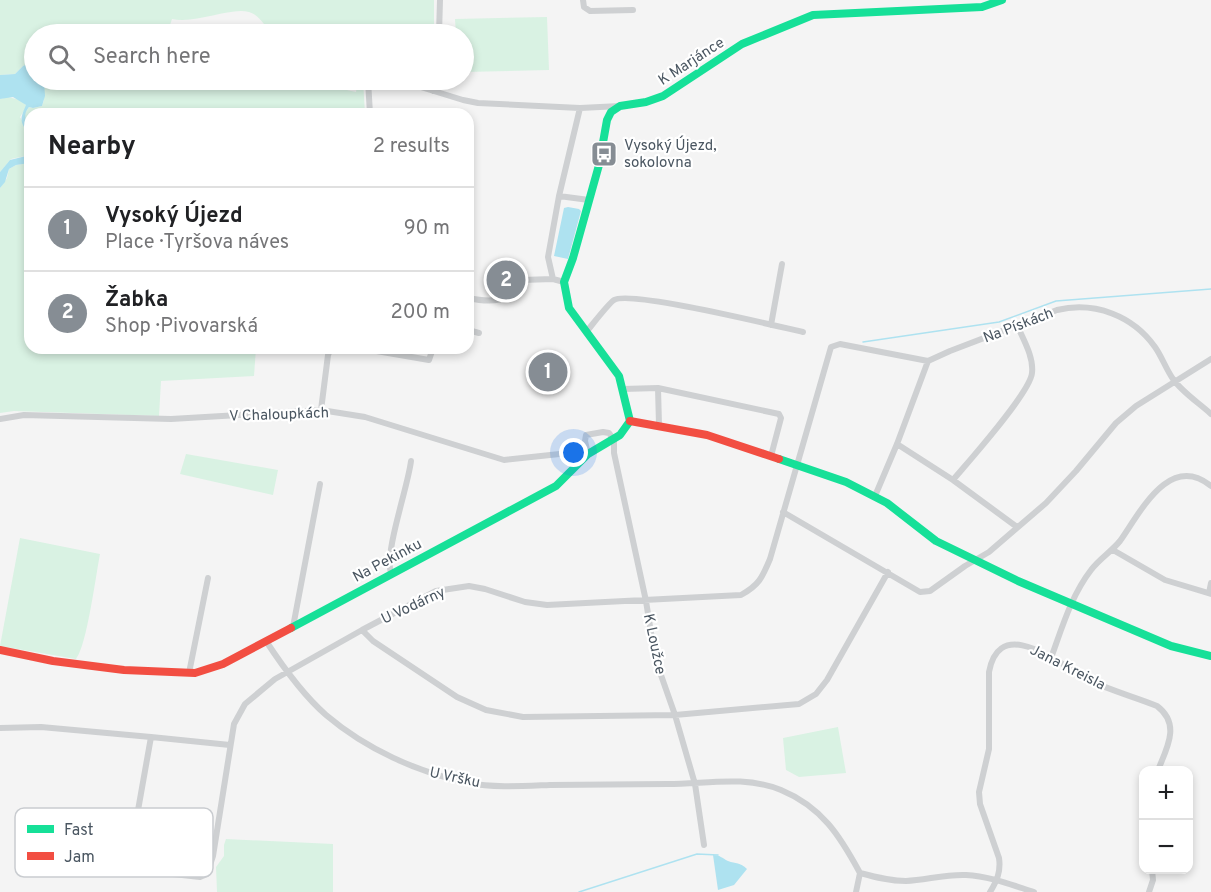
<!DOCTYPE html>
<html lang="en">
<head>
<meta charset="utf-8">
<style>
  :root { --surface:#fff; --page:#f2f2f2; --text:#202124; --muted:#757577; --line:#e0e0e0; --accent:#868d94 }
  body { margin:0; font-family:Overpass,sans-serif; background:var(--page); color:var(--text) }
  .controls { position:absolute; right:18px; bottom:18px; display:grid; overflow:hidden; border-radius:12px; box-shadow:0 3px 9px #0003 }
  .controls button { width:54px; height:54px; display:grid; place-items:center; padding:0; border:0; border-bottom:2px solid var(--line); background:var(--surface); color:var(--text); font:30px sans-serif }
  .you { position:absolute; left:574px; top:453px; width:21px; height:21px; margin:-15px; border:4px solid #fff; border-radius:50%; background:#1a73e8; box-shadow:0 0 0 9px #1a73e833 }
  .badge { display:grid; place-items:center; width:39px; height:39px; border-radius:50%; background:var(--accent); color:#fff; font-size:20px; font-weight:700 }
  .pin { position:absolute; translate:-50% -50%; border:3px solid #fff; box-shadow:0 2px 6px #0006 }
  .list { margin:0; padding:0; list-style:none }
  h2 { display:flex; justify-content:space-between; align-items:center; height:78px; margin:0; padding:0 24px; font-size:26px }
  h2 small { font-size:20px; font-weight:400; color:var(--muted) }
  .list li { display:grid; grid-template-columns:39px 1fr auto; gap:18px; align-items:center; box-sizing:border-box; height:84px; padding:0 24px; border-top:2px solid var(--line) }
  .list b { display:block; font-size:22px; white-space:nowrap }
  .list p { margin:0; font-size:20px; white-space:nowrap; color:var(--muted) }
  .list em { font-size:20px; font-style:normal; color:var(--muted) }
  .icon { flex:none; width:33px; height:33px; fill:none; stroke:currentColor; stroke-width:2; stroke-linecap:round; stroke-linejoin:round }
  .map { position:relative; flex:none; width:1211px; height:892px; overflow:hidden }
  .search { position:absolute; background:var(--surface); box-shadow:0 3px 9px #0003; left:24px; top:24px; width:450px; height:66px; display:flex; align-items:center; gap:15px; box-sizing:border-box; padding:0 21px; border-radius:33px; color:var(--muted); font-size:22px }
  .panel { position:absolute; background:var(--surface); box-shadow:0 3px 9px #0003; left:24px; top:108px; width:450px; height:246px; border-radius:18px }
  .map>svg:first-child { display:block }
  .green { fill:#d9f2e3 }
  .water { fill:#aee2f0 }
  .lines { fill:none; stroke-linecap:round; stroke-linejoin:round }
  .stream { stroke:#aee2f0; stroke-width:1.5 }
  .street { stroke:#ced0d2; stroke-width:6 }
  .fast { stroke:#16e098; stroke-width:8 }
  .jam { stroke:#f24e42; stroke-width:8 }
  .labels { text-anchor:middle; stroke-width:4.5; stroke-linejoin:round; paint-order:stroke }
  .street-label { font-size:15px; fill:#4a5661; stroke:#fff }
  .poi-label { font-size:15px; fill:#4a5661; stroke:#fff; text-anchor:start }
  .key { fill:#fff; stroke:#c9ccd0; stroke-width:1.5 }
  .key-label { font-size:16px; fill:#4a5661 }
</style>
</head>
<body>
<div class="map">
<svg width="1211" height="892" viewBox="0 0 1211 892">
  <rect width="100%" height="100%" fill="#f4f4f4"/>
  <path class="green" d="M 0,0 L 434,0 L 434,34 L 259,34 L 260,27 L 264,24 C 260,19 256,14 249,12 C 230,7 197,24 172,19 L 170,25 L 160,26 L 157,34 L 34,34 L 34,63 L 23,66 L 15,74 L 0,75 Z
    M 547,17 L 549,70 L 464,72 L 464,34 L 456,34 L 455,19 Z
    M 44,80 L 343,80 L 342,89 L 356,92 L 358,80 L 363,80 L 365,114 L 30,114 L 30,130 C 25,122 22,115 29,107 L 33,108 L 42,106 L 44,100 Z
    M 8,97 L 20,100 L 27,106 L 20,117 L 30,135 L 30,155 L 11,159 L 0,172 L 0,99 Z
    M 30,163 L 30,348 L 258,348 L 256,348 L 254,376 L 161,381 L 159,416 L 14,411 L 0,413 L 0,188 L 7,178 L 9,169 L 16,165 Z
    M 186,454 L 278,470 L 273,495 L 180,474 Z
    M 20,538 L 100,554 C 96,574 87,646 76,659 L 0,646 Z
    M 838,727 L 846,773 L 799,777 L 786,770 L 783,738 Z
    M 226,839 L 333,844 L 333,892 L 217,892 L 216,867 L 224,856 L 224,845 Z"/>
  <path class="water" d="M 32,62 L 34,63 L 34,80 L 44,80 L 45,96 L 42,106 L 33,108 L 29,107 C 20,118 30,124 30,135 C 19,122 20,119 26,105 L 13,97 L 0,99 L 0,75 L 15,74 L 23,66 Z
    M 30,155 L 30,163 L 16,165 L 9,169 L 5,182 L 0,188 L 0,172 L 10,160 Z
    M 568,207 L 579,209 L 581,211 L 568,259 L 554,256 L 564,208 Z
    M 713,855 C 720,855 722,858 728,861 C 736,864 740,862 747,869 L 734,885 L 718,890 Z"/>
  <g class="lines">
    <path class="stream" d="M 863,342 L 999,322 L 1056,301 L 1211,289
      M 579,892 L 697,854 L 718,855"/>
    <path class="street" d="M 583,0 L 584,7 L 590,11 L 633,10
      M 439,34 L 440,0
      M 368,80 L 370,114
      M 398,80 L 463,100 L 478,103 L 580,108 L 620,106
      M 433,91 L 436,80
      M 559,196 L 589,200
      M 564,282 L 553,279 L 548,257 L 559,196 L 580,108
      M 468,298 C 482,301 502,303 513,293 C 517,290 519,284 522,280 L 553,279
      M 771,325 L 782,264
      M 468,330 L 479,333
      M 587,331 C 592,325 609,303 614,300 C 630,290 776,326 803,332
      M 359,348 L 429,360 L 433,348
      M 658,388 L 659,425
      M 623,389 L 658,388 L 779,414 L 781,418 L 771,456
      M 321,410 L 328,355 L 331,348
      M 0,419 L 24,415 L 171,419 L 321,410 L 365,417 L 504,460 L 569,453 L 588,454 L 585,441 L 586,435 L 603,432 L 609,433 L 614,440 L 614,453 L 646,601 L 655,658 L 675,715 L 695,784 L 704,845
      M 897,444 L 953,480 L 1017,527
      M 953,480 C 969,461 1030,393 1032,373 C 1034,357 1023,339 1017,325
      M 875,496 L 897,444 L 928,361 L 950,351 L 1057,310 C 1095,301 1133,316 1155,347 C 1162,357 1166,369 1173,379 C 1182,392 1199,403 1211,414
      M 783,512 L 920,592 L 930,591 L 965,566 L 989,552 L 1046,503 L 1076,471 L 1116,423 L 1136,406 L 1211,359
      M 1113,550 L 1165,580 L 1211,594
      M 391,573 C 384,553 408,487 411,461
      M 1209,593 L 1211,583
      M 293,627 L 320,484
      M 362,630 L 373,641 L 457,697 L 486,710 L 523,717 L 675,715 L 799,704 L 816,694 L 827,680 L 888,572
      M 266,641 C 283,667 302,694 326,715 C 366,749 417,772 468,783 C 494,788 524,786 550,785 C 589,785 629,784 668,784 C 706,784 744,775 781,790 C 822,807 840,836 860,873 L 856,892
      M 1051,658 C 1062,628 1071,596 1091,570 C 1099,559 1111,552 1120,541 C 1140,513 1169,452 1211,486
      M 189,673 L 208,578
      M 0,728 L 41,727 L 151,737
      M 230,745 L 151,737 L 129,861 L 137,870 L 200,877 L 207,874 L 213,856 L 234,724 L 245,704 L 275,679 L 362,630 L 436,591 L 469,586 L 485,589 L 525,602 L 547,605 L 741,595 C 759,585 762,578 770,559 L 831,347 L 840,344 L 928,361
      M 860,873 C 875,877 890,881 906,881 C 926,880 946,874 966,875 C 989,876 1012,885 1034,892
      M 990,892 C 997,881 1001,871 999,858 L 980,804 L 979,792 L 989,749 L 989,672 C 1000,612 1063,667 1091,681 C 1112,691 1135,697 1157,706 C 1181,724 1167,748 1158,770
      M 1149,892 L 1153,880 L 1152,870"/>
    <path class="fast" d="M 630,421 L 619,376 L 569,308 L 564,282 L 573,258 L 599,165 L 607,120 L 611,112 L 620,106 L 646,102 L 663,96 L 742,44 L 813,15 L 982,7 L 1002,0
      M 779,459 L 846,482 L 887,503 L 936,541 L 1018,581 L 1171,646 L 1211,656
      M 291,628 L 556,486 L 588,454 L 620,435 L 630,421"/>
    <path class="jam" d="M 630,421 L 707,435 L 779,459
      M 0,650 L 53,661 L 124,670 L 195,673 L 223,664 L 291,628"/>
  </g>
  <defs>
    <symbol id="bus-square" viewBox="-11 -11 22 22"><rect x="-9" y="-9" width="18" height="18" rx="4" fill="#868d94" stroke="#fff"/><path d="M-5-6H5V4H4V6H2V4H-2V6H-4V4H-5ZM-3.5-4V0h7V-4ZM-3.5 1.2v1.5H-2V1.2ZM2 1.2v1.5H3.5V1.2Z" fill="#fff"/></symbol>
  </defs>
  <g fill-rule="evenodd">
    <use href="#bus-square" x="589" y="139" width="30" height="30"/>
  </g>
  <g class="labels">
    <g class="street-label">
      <text transform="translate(691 61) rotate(-33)" y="5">K Marjánce</text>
      <text transform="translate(1018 325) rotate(-21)" y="5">Na Pískách</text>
      <text transform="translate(279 414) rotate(-2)" y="5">V Chaloupkách</text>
      <text transform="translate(387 560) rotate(-28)" y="5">Na Pekinku</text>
      <text transform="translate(413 605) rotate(-25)" y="5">U Vodárny</text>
      <text transform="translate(655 644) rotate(78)" y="5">K Loužce</text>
      <text transform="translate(1068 667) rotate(27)" y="5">Jana Kreisla</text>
      <text transform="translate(455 777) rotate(12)" y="5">U Vršku</text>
    </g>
    <g class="poi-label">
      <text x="624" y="150">Vysoký Újezd,<tspan x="624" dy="17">sokolovna</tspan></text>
    </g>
  </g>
  <rect x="15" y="808" width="198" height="69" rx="9" class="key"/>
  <rect x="27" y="825" width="27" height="8" fill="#16e098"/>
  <rect x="27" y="852" width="27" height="8" fill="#f24e42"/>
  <g class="key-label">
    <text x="64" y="835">Fast</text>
    <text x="64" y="862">Jam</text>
  </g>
</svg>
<div class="controls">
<button>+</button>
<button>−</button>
</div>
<div class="you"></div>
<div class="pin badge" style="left:548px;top:372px">1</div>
<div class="pin badge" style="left:506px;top:280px">2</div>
<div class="search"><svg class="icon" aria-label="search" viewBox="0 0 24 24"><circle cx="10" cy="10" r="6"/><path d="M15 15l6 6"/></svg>Search here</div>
<section class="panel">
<h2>Nearby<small>2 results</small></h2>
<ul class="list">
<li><span class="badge">1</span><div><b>Vysoký Újezd</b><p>Place · Tyršova náves</p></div><em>90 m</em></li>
<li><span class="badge">2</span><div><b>Žabka</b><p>Shop · Pivovarská</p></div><em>200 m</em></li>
</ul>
</section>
</div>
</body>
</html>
